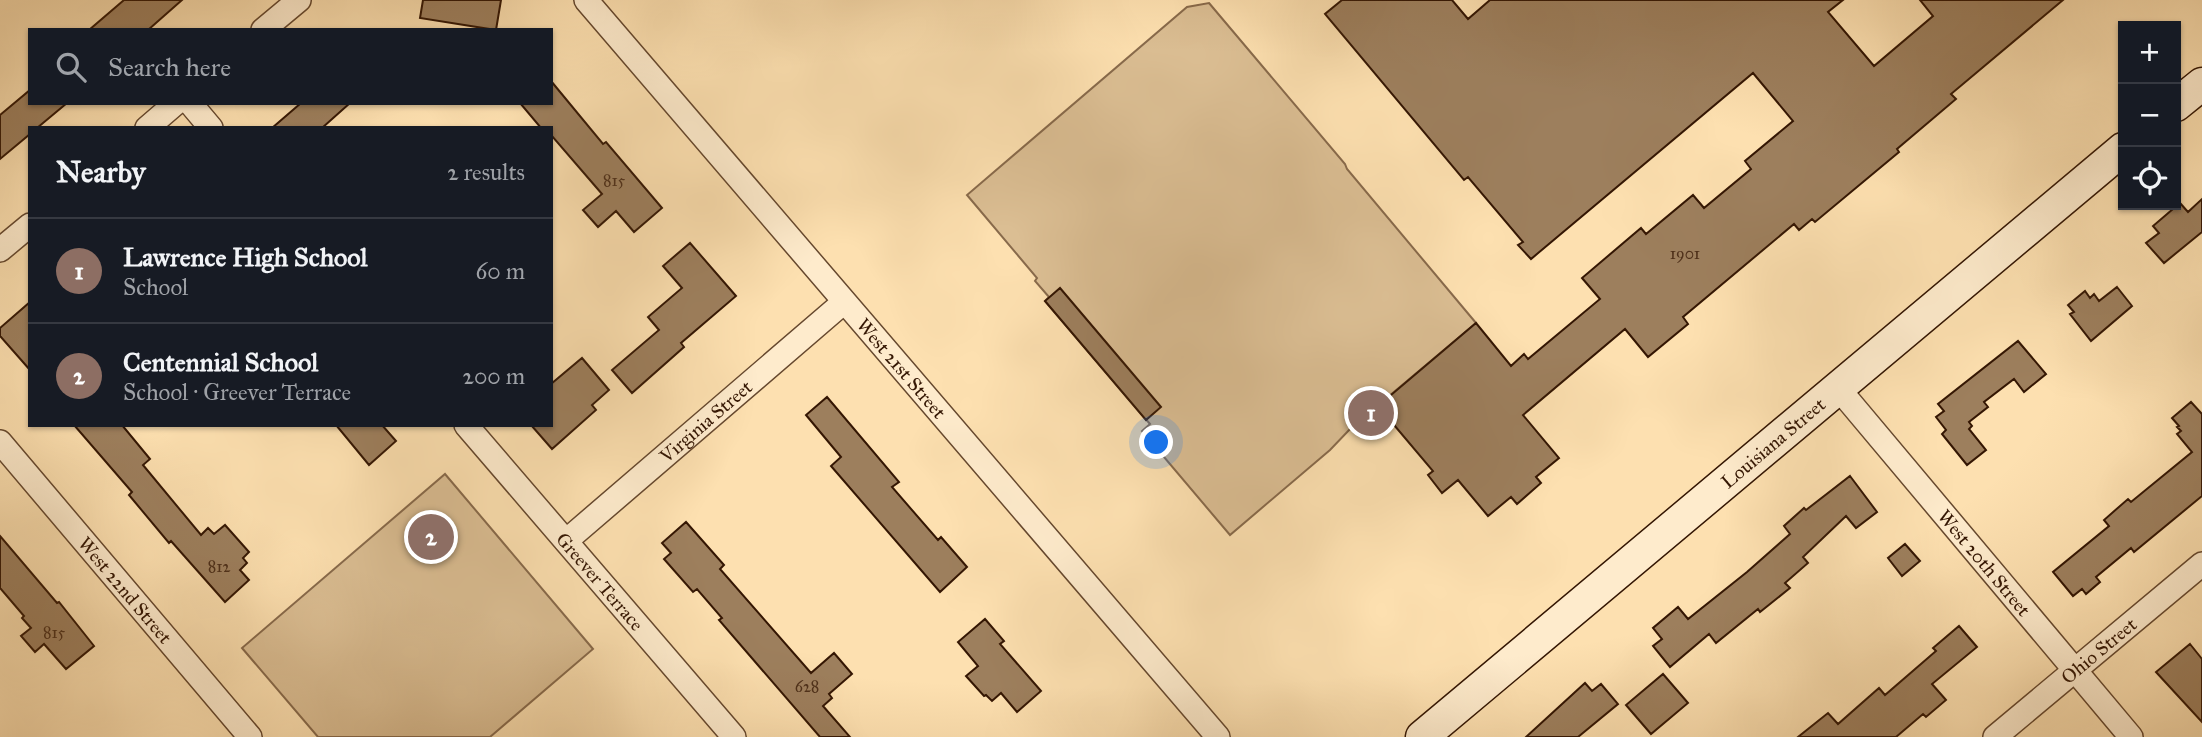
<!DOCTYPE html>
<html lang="en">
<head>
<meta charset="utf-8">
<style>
  :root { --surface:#171b24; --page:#20242c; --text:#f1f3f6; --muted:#9ea1a6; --line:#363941; --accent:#c59692 }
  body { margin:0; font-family:"IM FELL Great Primer",serif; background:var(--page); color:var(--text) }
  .controls { position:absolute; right:21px; top:21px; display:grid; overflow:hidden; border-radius:0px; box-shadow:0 2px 5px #0004 }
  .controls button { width:63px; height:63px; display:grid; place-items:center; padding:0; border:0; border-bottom:2px solid var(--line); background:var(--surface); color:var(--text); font:35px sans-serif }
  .you { position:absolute; left:1157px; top:443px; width:24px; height:24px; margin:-18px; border:5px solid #fff; border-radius:50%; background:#1a73e8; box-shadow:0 0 0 10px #1a73e833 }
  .badge { display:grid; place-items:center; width:46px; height:46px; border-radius:50%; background:var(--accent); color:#fff; font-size:23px; font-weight:700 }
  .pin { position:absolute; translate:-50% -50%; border:4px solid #fff; box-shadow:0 2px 7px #0006 }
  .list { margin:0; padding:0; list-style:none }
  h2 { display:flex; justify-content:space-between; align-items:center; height:91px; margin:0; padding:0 28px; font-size:30px }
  h2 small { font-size:23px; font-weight:400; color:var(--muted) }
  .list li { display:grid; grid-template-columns:46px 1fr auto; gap:21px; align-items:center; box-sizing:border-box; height:105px; padding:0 28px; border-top:2px solid var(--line) }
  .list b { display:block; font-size:26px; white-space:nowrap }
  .list p { margin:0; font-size:23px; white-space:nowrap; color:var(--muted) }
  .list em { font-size:23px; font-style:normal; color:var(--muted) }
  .icon { flex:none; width:38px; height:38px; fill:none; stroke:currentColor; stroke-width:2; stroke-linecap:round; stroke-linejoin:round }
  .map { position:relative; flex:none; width:2202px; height:737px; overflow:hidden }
  .search { position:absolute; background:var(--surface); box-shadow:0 2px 5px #0004; left:28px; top:28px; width:525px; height:77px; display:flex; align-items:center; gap:18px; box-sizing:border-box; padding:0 24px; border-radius:0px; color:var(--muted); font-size:26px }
  .panel { position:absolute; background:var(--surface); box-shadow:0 2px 5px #0004; left:28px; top:126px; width:525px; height:301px; border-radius:0px }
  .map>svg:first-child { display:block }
  .green { fill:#dbbe93; stroke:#886a4b; stroke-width:2 }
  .building { fill:#9d7f5d; stroke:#341603; stroke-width:2 }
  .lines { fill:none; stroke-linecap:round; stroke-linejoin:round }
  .street-casing { stroke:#66482e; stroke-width:26 }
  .secondary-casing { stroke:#341603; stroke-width:35 }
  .street { stroke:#feebcc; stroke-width:23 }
  .secondary { stroke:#feebcc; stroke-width:32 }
  .labels { text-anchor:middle; stroke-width:7; stroke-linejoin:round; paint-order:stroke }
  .number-label { font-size:16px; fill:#4e301a }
  .street-label { font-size:19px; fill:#341603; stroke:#feebcc }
</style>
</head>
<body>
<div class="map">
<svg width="2202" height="737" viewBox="0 0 2202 737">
  <rect width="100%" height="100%" fill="#fde0b0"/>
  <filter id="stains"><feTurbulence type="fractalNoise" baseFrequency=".00286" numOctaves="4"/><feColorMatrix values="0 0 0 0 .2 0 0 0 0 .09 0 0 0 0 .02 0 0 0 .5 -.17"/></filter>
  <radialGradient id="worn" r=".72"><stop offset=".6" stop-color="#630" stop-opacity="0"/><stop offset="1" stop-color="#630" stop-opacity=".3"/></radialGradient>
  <path class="green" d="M 1209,3 L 1345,164 L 1347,169 L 1476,323 L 1351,428 L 1330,450 L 1230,535 L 1142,431 L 1150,424 L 1045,301 L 1049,297 L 1035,281 L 1037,278 L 967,195 L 1187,7 Z
    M 445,474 L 593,649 L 490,737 L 318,737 L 242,648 Z"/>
  <path class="building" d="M 124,0 L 182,0 L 148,30 L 89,30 Z
    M 423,0 L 501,0 L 496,30 L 420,18 Z
    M 1342,0 L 1452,0 L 1468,19 L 1490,0 L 1843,0 L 1828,12 L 1874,66 L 1933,16 L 1920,0 L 2063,0 L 1951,94 L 1956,99 L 1897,149 L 1899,152 L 1815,222 L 1812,219 L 1799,230 L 1794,224 L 1683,317 L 1688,324 L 1648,357 L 1625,329 L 1523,415 L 1559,458 L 1536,477 L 1541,483 L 1517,504 L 1511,497 L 1488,516 L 1458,480 L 1442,493 L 1428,475 L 1433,471 L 1378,406 L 1476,323 L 1511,366 L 1524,354 L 1528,359 L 1600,299 L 1582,278 L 1641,228 L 1646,234 L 1693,195 L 1704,208 L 1751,169 L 1745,161 L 1793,121 L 1753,73 L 1531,259 L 1518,245 L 1523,242 L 1468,177 L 1464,180 L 1325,14 Z
    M 551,81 L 603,144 L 606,142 L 662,208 L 634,232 L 616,211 L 598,227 L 583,210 L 602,194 L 551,135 L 551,128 L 541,128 L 520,103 L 551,103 Z
    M 30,90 L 30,103 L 67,103 L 37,128 L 30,128 L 30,134 L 0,159 L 0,115 Z
    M 301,103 L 350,103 L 322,128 L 272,128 Z
    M 2202,199 L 2202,232 L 2164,263 L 2146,243 L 2159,233 L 2153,226 L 2180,203 L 2188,212 Z
    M 690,243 L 736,296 L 681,343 L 684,347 L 632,393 L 612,370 L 659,330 L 648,317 L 682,288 L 663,266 Z
    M 2117,287 L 2132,306 L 2091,341 L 2070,314 L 2074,312 L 2068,305 L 2085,291 L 2090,298 L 2094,294 L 2099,301 Z
    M 1060,288 L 1161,407 L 1146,420 L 1045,301 Z
    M 30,302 L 30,370 L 0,336 L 0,328 Z
    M 2018,341 L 2046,374 L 2024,392 L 2014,379 L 1984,402 L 1988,407 L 1969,422 L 1972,426 L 1969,429 L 1986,450 L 1967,465 L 1942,434 L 1946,430 L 1936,417 L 1944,411 L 1938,404 Z
    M 582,358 L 609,390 L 592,405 L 596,410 L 552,449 L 531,425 L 551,425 L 551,384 Z
    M 827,397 L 899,482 L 892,487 L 938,540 L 941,537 L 967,567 L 940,592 L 831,466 L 841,457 L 806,415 Z
    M 2191,402 L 2202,414 L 2202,496 L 2134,552 L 2131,548 L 2096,577 L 2100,582 L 2086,594 L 2082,589 L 2073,596 L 2053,572 L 2109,526 L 2104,520 L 2128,499 L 2131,502 L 2192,452 L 2177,434 L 2181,431 L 2177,427 L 2179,426 L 2172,418 Z
    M 74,425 L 122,425 L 150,459 L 143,465 L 201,535 L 208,528 L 214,534 L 225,525 L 249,552 L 243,558 L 247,563 L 240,570 L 249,580 L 225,602 L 171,541 L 169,543 L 129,495 L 132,492 Z
    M 336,425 L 382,425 L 396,441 L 369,465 Z
    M 1850,476 L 1877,512 L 1856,528 L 1846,516 L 1803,557 L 1808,563 L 1785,583 L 1790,588 L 1760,612 L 1758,609 L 1716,643 L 1709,634 L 1670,667 L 1653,646 L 1662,639 L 1653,628 L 1678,607 L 1688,619 L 1747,572 L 1790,534 L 1784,526 L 1804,508 L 1806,510 Z
    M 686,522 L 724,565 L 720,569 L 811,673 L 834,653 L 852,674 L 829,694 L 832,698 L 823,706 L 850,737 L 820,737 L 719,620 L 722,618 L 697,589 L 693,592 L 664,559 L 671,553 L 662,543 Z
    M 0,536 L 57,603 L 59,602 L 94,646 L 66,669 L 44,644 L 35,652 L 21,636 L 31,628 L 22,618 L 24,616 L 0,588 Z
    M 1905,544 L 1920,561 L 1902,576 L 1888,558 Z
    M 985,619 L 1004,641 L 1000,644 L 1041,691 L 1017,712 L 1001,693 L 992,701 L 986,695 L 984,696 L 966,676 L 978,666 L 958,642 Z
    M 1959,626 L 1977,647 L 1932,684 L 1946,700 L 1926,717 L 1923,714 L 1896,737 L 1798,737 L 1828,713 L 1838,724 L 1879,688 L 1885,695 L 1936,651 L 1933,648 Z
    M 2190,644 L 2202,659 L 2202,722 L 2156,672 Z
    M 1663,674 L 1688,703 L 1651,734 L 1626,705 Z
    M 1585,683 L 1592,691 L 1601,684 L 1618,704 L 1578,737 L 1526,737 Z"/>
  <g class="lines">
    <defs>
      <g id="street">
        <path id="s1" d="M 586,0 L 1218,737"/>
        <path d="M 263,30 L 299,0"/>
        <path d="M 190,103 L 211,128"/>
        <path d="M 147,128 L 176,103"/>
        <path d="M 0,250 L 30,225"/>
        <path id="s2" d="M 1838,388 L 2131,737"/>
        <path id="s3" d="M 466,425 L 734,737"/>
        <path id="s4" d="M 0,442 L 250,737"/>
        <path id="s5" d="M 566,541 L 844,302"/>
        <path id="s6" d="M 1995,737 L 2202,564"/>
      </g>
      <g id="secondary">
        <path d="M 2176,105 L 2202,84"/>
        <path id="s7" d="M 1422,737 L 2123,149"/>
      </g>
    </defs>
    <use href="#street" class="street-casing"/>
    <use href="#secondary" class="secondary-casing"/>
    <use href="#street" class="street"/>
    <use href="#secondary" class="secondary"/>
  </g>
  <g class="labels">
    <g class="number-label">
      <text x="614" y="186">815</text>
      <text x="1685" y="259">1901</text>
      <text x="219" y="572">812</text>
      <text x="54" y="638">815</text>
      <text x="807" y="692">628</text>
    </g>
    <g class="street-label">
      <text dy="7" stroke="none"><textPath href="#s1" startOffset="485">West 21st Street</textPath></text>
      <text dy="7" stroke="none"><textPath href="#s5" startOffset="184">Virginia Street</textPath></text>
      <text dy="7" stroke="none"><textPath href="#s7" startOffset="458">Louisiana Street</textPath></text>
      <text dy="7" stroke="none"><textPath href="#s2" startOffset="228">West 20th Street</textPath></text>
      <text dy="7" stroke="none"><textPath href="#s3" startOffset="206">Greever Terrace</textPath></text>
      <text dy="7" stroke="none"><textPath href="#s4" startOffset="194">West 22nd Street</textPath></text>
      <text dy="7" stroke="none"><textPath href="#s6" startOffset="135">Ohio Street</textPath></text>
    </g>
  </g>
  <rect width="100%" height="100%" filter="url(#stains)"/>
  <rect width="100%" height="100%" fill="url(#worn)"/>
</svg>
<div class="controls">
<button>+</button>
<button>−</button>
<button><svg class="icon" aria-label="locate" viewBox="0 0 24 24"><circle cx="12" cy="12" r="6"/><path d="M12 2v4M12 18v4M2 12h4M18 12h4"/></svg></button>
</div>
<div class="you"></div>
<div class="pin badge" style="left:1371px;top:413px;background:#8d6e63">1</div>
<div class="pin badge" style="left:431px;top:537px;background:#8d6e63">2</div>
<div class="search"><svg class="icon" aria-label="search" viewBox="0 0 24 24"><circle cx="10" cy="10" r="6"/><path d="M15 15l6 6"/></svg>Search here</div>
<section class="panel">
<h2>Nearby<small>2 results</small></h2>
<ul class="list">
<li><span class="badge" style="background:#8d6e63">1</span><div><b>Lawrence High School</b><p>School</p></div><em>60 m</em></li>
<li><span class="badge" style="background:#8d6e63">2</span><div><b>Centennial School</b><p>School · Greever Terrace</p></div><em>200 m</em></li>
</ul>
</section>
</div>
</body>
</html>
